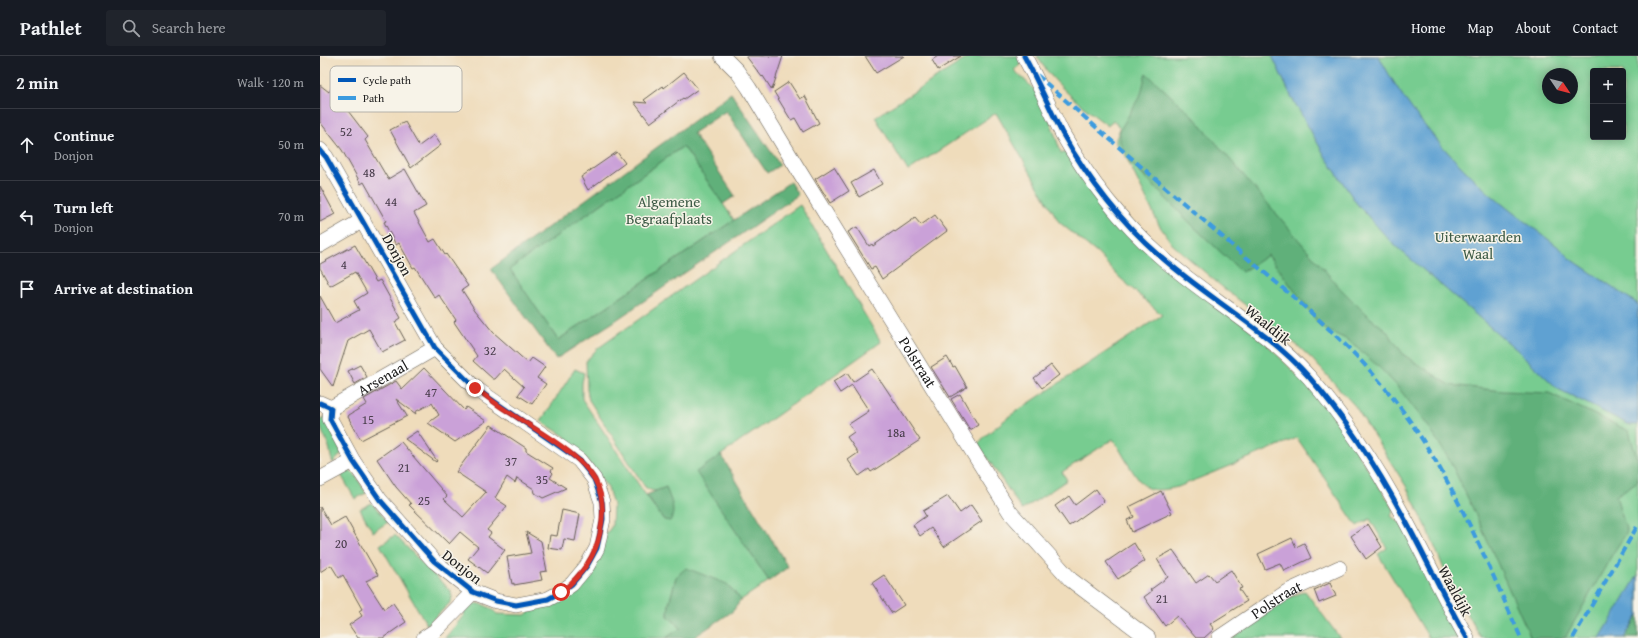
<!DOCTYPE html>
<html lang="en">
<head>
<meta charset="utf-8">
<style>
  :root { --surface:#171b24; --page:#20242c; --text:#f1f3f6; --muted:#9ea1a6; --line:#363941 }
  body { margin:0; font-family:"Gentium Book Plus",serif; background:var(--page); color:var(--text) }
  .controls { position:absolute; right:12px; top:12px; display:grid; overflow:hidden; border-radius:4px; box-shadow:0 2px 10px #0003 }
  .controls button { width:36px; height:36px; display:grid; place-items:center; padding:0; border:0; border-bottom:1px solid var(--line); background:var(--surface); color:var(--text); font:20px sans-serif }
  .compass { position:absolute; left:1222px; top:12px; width:36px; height:36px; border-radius:50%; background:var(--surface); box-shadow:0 2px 10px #0003; rotate:125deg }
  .stop { position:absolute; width:12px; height:12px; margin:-9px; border:3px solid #d93025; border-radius:50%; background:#fff }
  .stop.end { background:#d93025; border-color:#fff; box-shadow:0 1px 4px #0008 }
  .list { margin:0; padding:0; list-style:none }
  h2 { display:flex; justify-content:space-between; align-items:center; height:52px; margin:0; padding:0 16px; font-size:17px }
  h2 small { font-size:13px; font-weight:400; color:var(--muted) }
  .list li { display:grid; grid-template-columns:26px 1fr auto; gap:12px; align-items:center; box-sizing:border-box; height:72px; padding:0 16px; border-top:1px solid var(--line) }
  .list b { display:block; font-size:15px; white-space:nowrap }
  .list p { margin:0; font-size:13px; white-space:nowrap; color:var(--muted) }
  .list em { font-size:13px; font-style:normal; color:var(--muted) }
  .icon { flex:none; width:22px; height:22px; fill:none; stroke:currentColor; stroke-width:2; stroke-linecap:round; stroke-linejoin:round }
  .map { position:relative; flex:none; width:1318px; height:582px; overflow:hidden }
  header { display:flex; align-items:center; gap:24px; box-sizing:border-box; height:56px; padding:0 20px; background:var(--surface); border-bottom:1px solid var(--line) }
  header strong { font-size:19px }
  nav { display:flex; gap:22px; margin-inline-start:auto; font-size:14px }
  .search { width:280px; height:36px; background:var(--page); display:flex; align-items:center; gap:10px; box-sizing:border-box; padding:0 14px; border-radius:4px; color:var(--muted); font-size:15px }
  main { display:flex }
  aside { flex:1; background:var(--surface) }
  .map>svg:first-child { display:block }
  .green { fill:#77cc90; stroke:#4a7456; fill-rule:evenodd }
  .forest { fill:#61b07a; stroke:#3e664b }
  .water { fill:#5ea1d2; stroke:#3d5e77 }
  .building { fill:#caa1d8 }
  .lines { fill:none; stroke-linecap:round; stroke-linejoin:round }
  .minor-casing { stroke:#665f54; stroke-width:16 }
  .minor { stroke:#fff; stroke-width:15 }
  .quiet { stroke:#3c9bdf; stroke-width:4; stroke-dasharray:8 4; stroke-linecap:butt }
  .cycleway-casing { stroke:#f7f3e8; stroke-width:8 }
  .cycleway { stroke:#0057b8; stroke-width:5 }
  .route { stroke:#d93025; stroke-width:5 }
  .labels { text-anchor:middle; stroke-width:3; stroke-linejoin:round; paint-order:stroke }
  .number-label { font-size:13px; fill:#483d4b }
  .park-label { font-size:15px; fill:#3c5a45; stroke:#f7f3e8 }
  .street-label { font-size:15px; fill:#1c1c1c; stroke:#f7f3e8 }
  .key { fill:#f7f3e8; stroke:#b5b2ab; stroke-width:1 }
  .key-label { font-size:11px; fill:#1c1c1c }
</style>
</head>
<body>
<header>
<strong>Pathlet</strong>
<div class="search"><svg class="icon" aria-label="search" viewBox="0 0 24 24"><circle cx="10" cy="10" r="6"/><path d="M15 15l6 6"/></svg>Search here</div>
<nav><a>Home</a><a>Map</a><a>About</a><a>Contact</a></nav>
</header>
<main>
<aside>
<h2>2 min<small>Walk · 120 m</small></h2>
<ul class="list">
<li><svg class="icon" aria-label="ahead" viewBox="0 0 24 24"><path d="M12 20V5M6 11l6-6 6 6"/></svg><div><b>Continue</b><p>Donjon</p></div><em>50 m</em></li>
<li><svg class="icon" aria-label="left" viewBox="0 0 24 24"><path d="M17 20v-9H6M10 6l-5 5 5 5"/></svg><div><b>Turn left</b><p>Donjon</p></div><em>70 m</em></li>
<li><svg class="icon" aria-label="arrive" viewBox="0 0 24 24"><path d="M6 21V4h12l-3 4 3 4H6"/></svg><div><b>Arrive at destination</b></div></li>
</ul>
</aside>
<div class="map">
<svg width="1318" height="582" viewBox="0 0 1318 582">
  <rect width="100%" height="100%" fill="#f7f3e8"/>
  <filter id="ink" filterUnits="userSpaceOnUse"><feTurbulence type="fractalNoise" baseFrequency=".025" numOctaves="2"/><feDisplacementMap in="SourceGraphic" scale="8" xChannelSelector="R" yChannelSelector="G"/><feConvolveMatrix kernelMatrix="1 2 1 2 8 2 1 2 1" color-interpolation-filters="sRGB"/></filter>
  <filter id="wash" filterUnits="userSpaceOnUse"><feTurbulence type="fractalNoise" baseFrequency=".012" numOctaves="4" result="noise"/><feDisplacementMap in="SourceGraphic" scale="16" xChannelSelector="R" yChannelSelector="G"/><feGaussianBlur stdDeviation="0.9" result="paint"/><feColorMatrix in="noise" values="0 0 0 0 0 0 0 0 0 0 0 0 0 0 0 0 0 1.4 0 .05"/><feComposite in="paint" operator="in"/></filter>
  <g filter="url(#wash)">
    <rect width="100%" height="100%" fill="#efdcbb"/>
    <path class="green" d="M 650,0 L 698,0 L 702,7 L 694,14 L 715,34 L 730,64 L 741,97 L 749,97 L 771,129 L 948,289 L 1006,349 L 1074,453 L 1071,460 L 1083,469 L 1142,582 L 1109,582 L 1058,498 L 1067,492 L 1050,463 L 1037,470 L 977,382 L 858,431 C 849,433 839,435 830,433 C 817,429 802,395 793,383 L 742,416 L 747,424 L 702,454 L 658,388 L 665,380 L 691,359 L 842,259 L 798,220 L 778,198 L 739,166 L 676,57 L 588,115 L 555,61 Z
      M 717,0 L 1318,0 L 1318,582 L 1161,582 L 1128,523 L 1107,472 L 1086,430 L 1035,350 L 992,303 L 978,290 L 901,230 L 852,188 L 839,169 L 807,103 L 827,124 L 796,88 L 796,83 L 800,72 L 793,64 L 788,70 C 764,52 732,27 717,0 ZM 1273,15 L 1303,15 L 1303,81 L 1273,81 ZM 1228,18 L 1252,18 L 1252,42 L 1228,42 ZM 982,243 L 1037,292 L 1028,284 L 1002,271 Z
      M 362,91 L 366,94 L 414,164 L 238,284 L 189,213 Z
      M 480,149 L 561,286 L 377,416 L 449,525 L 421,544 L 408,529 L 356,521 L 349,548 L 348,560 L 361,572 L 346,582 L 125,582 L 144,559 L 144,552 C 154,543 169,549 177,558 L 205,559 L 212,554 L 237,546 L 292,470 L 293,449 L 288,432 L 261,397 L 246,386 L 246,381 L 221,365 L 255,313 L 264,317 L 262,327 L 262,343 L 329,444 L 344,464 L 346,431 C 337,435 333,437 325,431 L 269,344 L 267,334 L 266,305 L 277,293 Z
      M 6,362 L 22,397 L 13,407 C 10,401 11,397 9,391 C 6,382 0,375 0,364 Z
      M 30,414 L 36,420 L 46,437 L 35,443 L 20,417 Z
      M 52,447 L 68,466 L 53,476 L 40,453 Z
      M 75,479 L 109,514 L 131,535 L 132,542 L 129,548 L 107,569 L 60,489 Z
      M 985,535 L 1020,582 L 912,582 L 963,544 Z"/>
    <path class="forest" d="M 826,17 L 873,60 L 1019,231 L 1048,260 L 1066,274 L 1084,299 L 1130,329 L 1183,335 L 1229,337 L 1309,375 L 1318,406 L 1318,425 L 1296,440 L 1307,476 L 1292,499 L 1245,582 L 1211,582 L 1154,455 L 1130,405 L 1108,370 L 1077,330 L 1060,312 L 1028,284 L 1002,272 L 948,199 L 922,216 L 876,173 L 807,103 L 800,86 L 800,74 L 821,38 Z
      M 411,37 L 460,109 L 447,117 L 406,55 L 373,77 L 415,140 L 403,148 L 366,94 L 362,91 L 190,213 L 238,284 L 470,126 L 478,139 L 292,267 L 236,303 L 171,213 Z
      M 401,399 L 468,511 L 449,525 L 376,416 Z
      M 346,431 C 350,443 357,454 350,465 L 344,464 L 326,439 Z
      M 366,512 L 407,528 L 421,544 L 413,555 L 373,582 L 346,582 L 361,572 L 348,560 L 349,548 L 356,521 Z
      M 1318,559 L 1318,582 L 1304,582 Z"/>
    <path class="water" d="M 952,0 L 1059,0 C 1083,47 1119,90 1158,127 C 1183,151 1213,171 1241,193 L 1251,203 L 1318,248 L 1318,369 L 1310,369 L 1238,333 L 1197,294 L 1072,187 L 1037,148 L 1005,100 L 972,42 Z
      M 1318,519 L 1318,559 L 1304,582 L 1280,582 Z"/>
    <g id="blocks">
      <path class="building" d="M 426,0 L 463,0 L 452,34 L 443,20 L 442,21 Z
        M 545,0 L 584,0 L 556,17 Z
        M 618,0 L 641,0 L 618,14 L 612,4 Z
        M 364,16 L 378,33 L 364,43 L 363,42 L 330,67 L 314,46 L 327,47 L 324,44 L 343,30 L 344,32 Z
        M 469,26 L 480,43 L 485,40 L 499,67 L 483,76 L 475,62 L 471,64 L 454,36 Z
        M 15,28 L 34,43 L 25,51 L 48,81 L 45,84 L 68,123 L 85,113 L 106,150 L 94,157 L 110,186 L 115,183 L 125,199 L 126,198 L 148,230 L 142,234 L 155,254 L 173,276 L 208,307 L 212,302 L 225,311 L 217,322 L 226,328 L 212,348 L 198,339 L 204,331 L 184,313 L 175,323 L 173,323 L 153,305 L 157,300 L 134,266 L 136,264 L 119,239 L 115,242 L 95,211 L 93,212 L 79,187 L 76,189 L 64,166 L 66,165 L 44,126 L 41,128 L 22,94 L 0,66 L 0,29 L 9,36 Z
        M 85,66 L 99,90 L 114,79 L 121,89 L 91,112 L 70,74 Z
        M 297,96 L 305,107 L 268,134 L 261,121 Z
        M 514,111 L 529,135 L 510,147 L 495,123 Z
        M 554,114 L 562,128 L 539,141 L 531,127 Z
        M 0,130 L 15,158 L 0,166 Z
        M 615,159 L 627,175 L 562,223 L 555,211 L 551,213 L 528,176 L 537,171 L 549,190 L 552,188 L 553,190 L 574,175 L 575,176 L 595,162 L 601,169 Z
        M 35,189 L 56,226 L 60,224 L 81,262 L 75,266 L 85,284 L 62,296 L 49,273 L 28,285 L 13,331 L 0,313 L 0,240 L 15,267 L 39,254 L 34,245 L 47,237 L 35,216 L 10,230 L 0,212 L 0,208 Z
        M 627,301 L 633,311 L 635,310 L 647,331 L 630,341 L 611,311 Z
        M 40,309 L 47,321 L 35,328 L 28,315 Z
        M 731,309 L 739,319 L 722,332 L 714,322 Z
        M 104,312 L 144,354 L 146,351 L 166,365 L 135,386 L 108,367 L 119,359 L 112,347 L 95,356 L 96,358 L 76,343 L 87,360 L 41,384 L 28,361 L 29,359 L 47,348 L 44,343 L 76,325 L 82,333 Z
        M 552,313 L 560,325 L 561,325 L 600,384 L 551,416 L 549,413 L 539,420 L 528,404 L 538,397 L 527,381 L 534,376 L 529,368 L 549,355 L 532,329 L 520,337 L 513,326 L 527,317 L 533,326 Z
        M 640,338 L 658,369 L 650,374 L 631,343 Z
        M 171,369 L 206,392 L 206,395 L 233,412 L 231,415 L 233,417 L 230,422 L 246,432 L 223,442 L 215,437 L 214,433 L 197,422 L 195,427 L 187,421 L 175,442 L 187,450 L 167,474 L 171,477 L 168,481 L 185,494 L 167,517 L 148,503 L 158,491 L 140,476 L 129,488 L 89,449 L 91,448 L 76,431 L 57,403 L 81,386 L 127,440 L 124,443 L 143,461 L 166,436 L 136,416 Z
        M 97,375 L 117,405 L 116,406 L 85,383 Z
        M 776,433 L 784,445 L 749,470 L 735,450 L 749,440 L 755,449 Z
        M 841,435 L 852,457 L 812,476 L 807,464 L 814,461 L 809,451 Z
        M 628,440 L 640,457 L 651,449 L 662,465 L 624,491 L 611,472 L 600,480 L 593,469 L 606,460 L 603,455 Z
        M 0,451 L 11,469 L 25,461 L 58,519 L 46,525 L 64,553 L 73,547 L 86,566 L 63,582 L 38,582 L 29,569 L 42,560 L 39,555 L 42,553 L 23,519 L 19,522 L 11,509 L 0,516 Z
        M 242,454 L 260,458 L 255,485 L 244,483 L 242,494 L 228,492 L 230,479 L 237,480 Z
        M 1048,468 L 1062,491 L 1046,503 L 1031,480 Z
        M 206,476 L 221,485 L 227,515 L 220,516 L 222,524 L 194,529 L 194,527 L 192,528 L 187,501 L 211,497 Z
        M 972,482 L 976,491 L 984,487 L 991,502 L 964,515 L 960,507 L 945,513 L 938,498 Z
        M 814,487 L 825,505 L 798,523 L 786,506 Z
        M 853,494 L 876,527 L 889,518 L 895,525 L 911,514 L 922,532 L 919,533 L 927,545 L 890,568 L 894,573 L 884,582 L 876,582 L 857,560 L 845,570 L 824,541 L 832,535 L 830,534 L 848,521 L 837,503 Z
        M 564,519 L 584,549 L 572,557 L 552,527 Z
        M 1010,527 L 1016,540 L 999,547 L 994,534 Z"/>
    </g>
  </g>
  <g filter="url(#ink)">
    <use href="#blocks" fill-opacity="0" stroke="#665f54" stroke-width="1"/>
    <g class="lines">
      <defs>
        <g id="minor">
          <path id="s1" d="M 402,0 L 417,15 L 429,32 L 476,110 L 690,456 L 751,524 L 828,582"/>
          <path d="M 704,0 C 718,25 729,51 742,77 C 767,121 800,165 839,199 C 887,242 946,273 989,321 C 1024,361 1058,413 1083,460 C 1105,500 1124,542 1147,582"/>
          <path d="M 0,94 L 6,101 L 115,292 L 155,332 L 259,404 L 274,423 L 282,446 L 283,463 L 277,492 L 267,510 L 252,528 L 241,536 L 228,543 L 196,549 L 176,545 L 153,536 L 114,505 L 60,444 L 33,405 L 10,363 L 11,352 L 0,347"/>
          <path d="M 0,189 L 43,164"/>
          <path id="s2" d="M 11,352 L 115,292"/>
          <path d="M 0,423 L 33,405"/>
          <path d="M 104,582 L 115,575 L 153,536"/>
          <path id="s3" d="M 899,582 L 967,536 L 1019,512"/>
        </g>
      </defs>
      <use href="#minor" class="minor-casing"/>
      <use href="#minor" class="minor"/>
      <path class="quiet" d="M 717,19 C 784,79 852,137 920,196 C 977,244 1038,293 1082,354 C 1133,423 1166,504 1201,582
        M 1253,582 L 1318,469"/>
      <defs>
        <path id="cycleway" d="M 704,0 C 718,25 729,51 742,77 C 767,121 800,165 839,199 C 887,242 946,273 989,321 C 1024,361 1058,413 1083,460 C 1105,500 1124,542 1147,582
          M 0,94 L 6,101 L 115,292 L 155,332 L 259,404 L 274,423 L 282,446 L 283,463 L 277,492 L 267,510 L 252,528 L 241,536 L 228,543 L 196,549 L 176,545 L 153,536 L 114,505 L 60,444 L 33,405 L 10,363 L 11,352 L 0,347"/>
      </defs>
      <use href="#cycleway" class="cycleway-casing"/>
      <use href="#cycleway" class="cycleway"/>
    </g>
  </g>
  <g class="lines" filter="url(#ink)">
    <path class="route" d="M 155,332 C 166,340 176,348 187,355 C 213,372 260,397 275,424 C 284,441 284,459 280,477 C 275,502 261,520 241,536"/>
  </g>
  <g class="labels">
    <g class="number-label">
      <text x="26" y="80">52</text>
      <text x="49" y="121">48</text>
      <text x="71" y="150">44</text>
      <text x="24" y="213">4</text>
      <text x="170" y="299">32</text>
      <text x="111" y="341">47</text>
      <text x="48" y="368">15</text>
      <text x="576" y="381">18a</text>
      <text x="191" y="410">37</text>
      <text x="84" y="416">21</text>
      <text x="222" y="428">35</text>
      <text x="104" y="449">25</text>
      <text x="21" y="492">20</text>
      <text x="842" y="547">21</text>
    </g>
    <g class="park-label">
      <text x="349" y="151">Algemene<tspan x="349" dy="17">Begraafplaats</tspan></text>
      <text x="1158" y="186">Uiterwaarden<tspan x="1158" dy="17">Waal</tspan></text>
    </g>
    <g class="street-label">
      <text transform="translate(77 199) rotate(61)" y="5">Donjon</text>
      <text transform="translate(948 269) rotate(39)" y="5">Waaldijk</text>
      <text dy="5" stroke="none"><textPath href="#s1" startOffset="364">Polstraat</textPath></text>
      <text dy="5" stroke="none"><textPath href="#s2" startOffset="60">Arsenaal</textPath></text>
      <text transform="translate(142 511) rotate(38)" y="5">Donjon</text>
      <text transform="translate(1135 535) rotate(62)" y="5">Waaldijk</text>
      <text dy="5" stroke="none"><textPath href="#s3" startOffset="69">Polstraat</textPath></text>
    </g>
  </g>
  <rect x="10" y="10" width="132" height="46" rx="6" class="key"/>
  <rect x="18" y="22" width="18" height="4" fill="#0057b8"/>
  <rect x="18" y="40" width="18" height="4" fill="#3c9bdf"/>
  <g class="key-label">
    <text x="43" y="28">Cycle path</text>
    <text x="43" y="46">Path</text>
  </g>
</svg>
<div class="controls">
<button>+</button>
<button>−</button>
</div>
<svg class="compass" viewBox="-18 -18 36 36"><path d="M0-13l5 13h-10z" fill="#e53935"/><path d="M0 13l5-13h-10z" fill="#9ea1a6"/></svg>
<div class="stop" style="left:241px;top:536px"></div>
<div class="stop end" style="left:155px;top:332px"></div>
</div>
</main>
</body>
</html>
